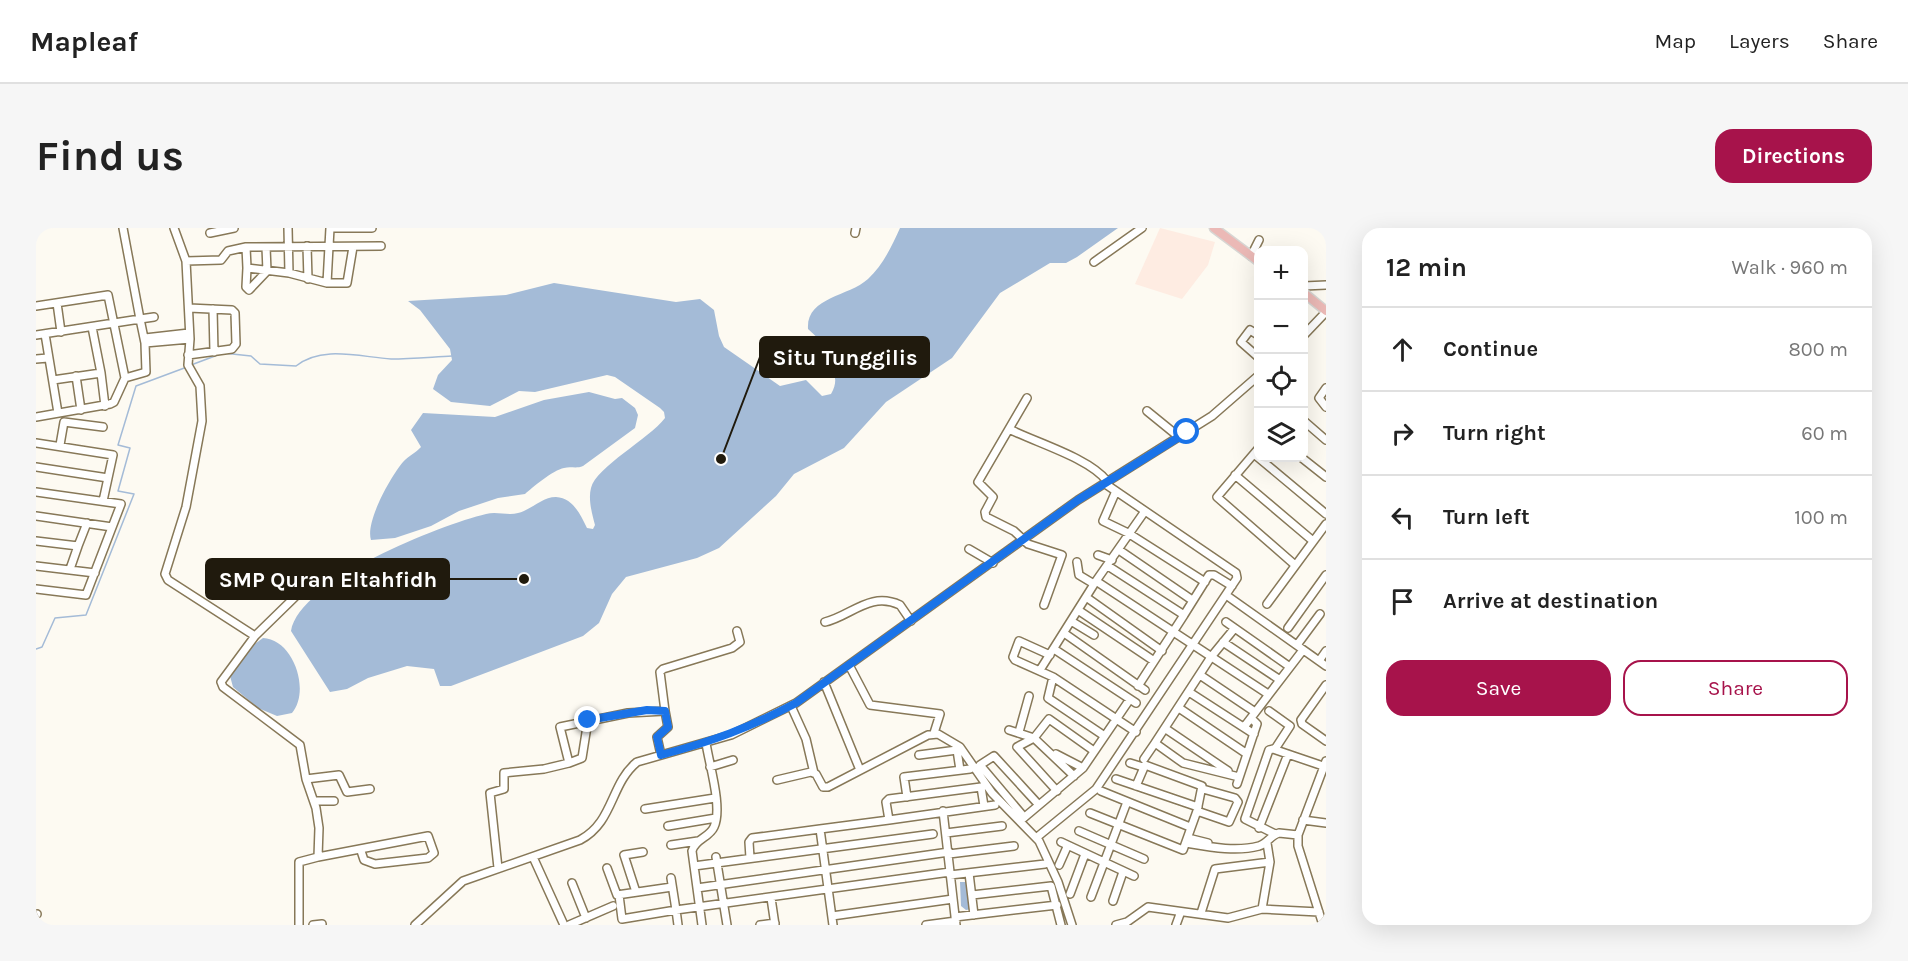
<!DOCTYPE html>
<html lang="en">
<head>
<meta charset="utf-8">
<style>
  :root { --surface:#fff; --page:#f6f6f6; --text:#222; --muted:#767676; --line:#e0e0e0; --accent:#a7134b }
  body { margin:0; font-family:Karla,sans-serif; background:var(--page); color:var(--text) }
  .controls { position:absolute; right:18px; top:18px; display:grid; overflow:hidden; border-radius:12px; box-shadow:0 6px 24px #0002 }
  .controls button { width:54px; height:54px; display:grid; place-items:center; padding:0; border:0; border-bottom:2px solid var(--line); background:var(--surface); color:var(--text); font:30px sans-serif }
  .stop { position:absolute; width:18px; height:18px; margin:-14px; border:4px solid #1a73e8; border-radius:50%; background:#fff }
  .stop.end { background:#1a73e8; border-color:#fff; box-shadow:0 2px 6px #0008 }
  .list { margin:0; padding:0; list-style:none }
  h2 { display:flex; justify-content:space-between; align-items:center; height:78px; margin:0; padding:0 24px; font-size:26px }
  h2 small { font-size:20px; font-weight:400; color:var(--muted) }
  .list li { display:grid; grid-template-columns:39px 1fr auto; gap:18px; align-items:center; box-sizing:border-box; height:84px; padding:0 24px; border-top:2px solid var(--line) }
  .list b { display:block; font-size:22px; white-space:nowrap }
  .list em { font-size:20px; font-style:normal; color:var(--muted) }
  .actions { display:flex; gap:12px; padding:18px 24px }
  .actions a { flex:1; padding:14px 0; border:2px solid var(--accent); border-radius:18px; text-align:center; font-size:21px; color:var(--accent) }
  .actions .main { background:var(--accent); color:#fff }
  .icon { flex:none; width:33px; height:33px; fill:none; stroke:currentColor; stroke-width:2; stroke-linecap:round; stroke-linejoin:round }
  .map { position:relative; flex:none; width:1290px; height:697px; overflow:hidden; border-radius:18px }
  header { display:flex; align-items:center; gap:36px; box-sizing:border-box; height:84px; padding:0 30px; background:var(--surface); border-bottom:2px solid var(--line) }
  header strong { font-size:28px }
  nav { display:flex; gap:33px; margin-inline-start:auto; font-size:21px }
  .intro { display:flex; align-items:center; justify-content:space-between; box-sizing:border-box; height:144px; padding:0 36px }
  h1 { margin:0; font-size:42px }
  .button { padding:15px 27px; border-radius:18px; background:var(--accent); color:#fff; font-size:21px; font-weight:700 }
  main { display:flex; gap:36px; padding:0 36px }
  aside { flex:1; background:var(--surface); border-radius:18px; box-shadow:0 6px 24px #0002 }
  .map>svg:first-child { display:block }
  .industrial { fill:#feece2 }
  .water { fill:#a4bbd7 }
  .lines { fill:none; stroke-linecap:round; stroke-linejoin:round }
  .stream { stroke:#a4bbd7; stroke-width:1.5 }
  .minor-casing { stroke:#877858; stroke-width:10 }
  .major-casing { stroke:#d7d6d3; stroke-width:11 }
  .minor { stroke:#fff; stroke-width:7 }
  .major { stroke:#ebb9b6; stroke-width:8 }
  .route { stroke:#1a73e8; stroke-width:8 }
  .leader { fill:none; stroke:#201a0d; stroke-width:2 }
  .callout-dot { fill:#201a0d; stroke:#fff; stroke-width:2 }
  .callout { fill:#201a0d; stroke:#201a0d; stroke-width:2 }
  .callout-label { font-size:22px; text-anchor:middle; font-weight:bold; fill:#fff }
</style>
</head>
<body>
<header>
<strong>Mapleaf</strong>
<nav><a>Map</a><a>Layers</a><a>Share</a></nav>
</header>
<div class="intro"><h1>Find us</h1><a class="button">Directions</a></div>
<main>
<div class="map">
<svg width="1290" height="697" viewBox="0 0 1290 697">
  <rect width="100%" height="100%" fill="#fdfaf2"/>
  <path class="industrial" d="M 1124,0 L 1179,14 L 1172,37 L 1146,71 L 1099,56 Z"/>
  <path class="water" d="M 864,0 L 1082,0 L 1041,29 L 1030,35 L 1014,35 L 964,65 L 916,130 L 850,174 L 808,220 L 758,246 L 740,268 L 683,320 L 661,330 L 590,349 L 576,366 L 563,395 L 547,408 L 415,458 L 404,458 L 398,441 L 371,438 L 332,450 L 311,461 L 294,464 L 255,403 C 264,352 404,297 450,286 C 461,283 472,288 482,285 C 495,282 506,269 520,269 C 537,270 544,286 551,300 L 557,301 L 559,297 C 556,286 552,271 555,260 C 560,239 613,211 629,190 L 628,184 L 624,180 L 579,149 L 571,147 L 499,164 L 483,163 L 454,178 L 415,174 L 397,161 L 402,147 L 416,132 L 414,121 L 384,82 L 372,73 L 470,67 L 518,55 L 640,74 L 664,71 L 678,82 L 683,108 L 688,119 L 744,158 L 770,152 L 786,168 L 795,166 C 808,144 787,134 785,113 L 772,101 C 770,69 812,69 832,51 C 847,37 856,18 864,0 Z
    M 553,164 L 579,171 L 586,170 L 599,180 L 602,187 L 599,200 L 547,238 C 540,241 535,238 528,240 C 517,242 497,259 489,266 L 462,270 L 423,283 L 395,298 L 359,310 L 335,312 C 329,294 355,248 367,234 C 372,228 380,225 385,219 L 375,202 L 387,185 L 459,189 L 508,172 Z
    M 227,410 C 257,411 275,462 256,485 L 241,488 L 222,480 L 197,459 L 194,448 L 197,442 L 213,420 Z
    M 924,654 L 930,654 L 936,681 L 930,682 L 925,678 Z"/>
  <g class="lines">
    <path class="stream" d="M 155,137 L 187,125 L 215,128 L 224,136 L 260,138 C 286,117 324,129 355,131 C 375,131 396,129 416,128
      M 0,421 L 6,419 L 19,390 L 50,387 L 98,266 L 82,263 L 94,220 L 82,217 L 100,158 L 151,139"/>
    <defs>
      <path id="minor" d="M 138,0 L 150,33 L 154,111 L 152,137 L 164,158 L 166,193 L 150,279 L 129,346 L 132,352 L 219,408
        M 252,0 L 253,45 L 291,55 L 294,0
        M 294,0 L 336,0
        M 174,5 L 198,0
        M 819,5 L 820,0
        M 271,18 L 272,51
        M 210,19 L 211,40 L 253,45
        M 1215,28 L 1223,12
        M 150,33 L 185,32 L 192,23 L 210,19 L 345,18
        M 1058,34 L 1106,0
        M 211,40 L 210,59 L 213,62 L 231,43 L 230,19
        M 291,55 L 311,55 L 317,19
        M 1268,58 L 1290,57
        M 21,75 L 25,104
        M 0,78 L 72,67 L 89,150 L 78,174 L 74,176 L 0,189
        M 177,81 L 178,124
        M 9,106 L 22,185
        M 0,107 L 104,91 L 87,0
        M 1222,107 L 1214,102 L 1205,114 L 1222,129
        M 1268,107 L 1290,84
        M 109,110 L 153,105
        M 109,115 L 154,111
        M 152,127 L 196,121 L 200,116 L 199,85 L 196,82 L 153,80
        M 0,131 L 12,130
        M 65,145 L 69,178
        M 40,148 L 45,182
        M 89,150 L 110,144 L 109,115 L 104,91 L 118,89
        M 17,152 L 65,145 L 56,99
        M 1290,160 L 1283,170 L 1290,179
        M 991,170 L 942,254 L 957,269 L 949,284 L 950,289 L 978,303 L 992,316 L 1026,327 L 1008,377
        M 1111,183 L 1143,209
        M 1268,193 L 1290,212
        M 973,201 C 1001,215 1053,230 1071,253
        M 0,215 L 77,227 L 67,273
        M 24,217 L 28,194 L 67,199
        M 1222,221 L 1181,269 L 1259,337
        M 1218,226 L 1290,286
        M 1266,230 L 1290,249
        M 0,239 L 72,250
        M 1199,247 L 1277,313
        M 1080,263 L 1067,293 L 1092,305 L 1169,354
        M 0,264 L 85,276 L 50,367 L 0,361
        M 0,288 L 76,299
        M 0,313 L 42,318 L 34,341
        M 42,318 L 51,295
        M 933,321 L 957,335
        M 1083,322 L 1156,372
        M 1062,327 L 1076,332
        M 1041,334 L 1043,347 L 1058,356
        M 0,338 L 59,345
        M 1072,338 L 1148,387 L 1102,458
        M 1060,353 L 1232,466
        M 262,366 L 219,408 L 185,454 L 187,459 L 264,517 L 270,551 L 280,580 L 283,600 L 282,629 L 263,634 L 263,697
        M 1190,367 L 1290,438
        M 1050,369 L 1126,423
        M 1231,376 L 1290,296
        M 1042,382 L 1118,433
        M 1148,387 L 1173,347 L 1178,347 L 1196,358
        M 1035,393 L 1058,407
        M 789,394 C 815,388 834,363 864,377 L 875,393
        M 1190,394 L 1254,439
        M 1252,400 L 1290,347
        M 1198,401 L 1175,429 L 1119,515 L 1147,535 L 1203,549
        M 1028,405 L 1109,462
        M 1187,414 L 1244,452
        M 1261,417 L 1284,386
        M 1018,421 L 1100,475
        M 1014,427 L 983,413 L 977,429 L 979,432 L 1017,449 L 1100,504
        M 1283,433 L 1290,423
        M 813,437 L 834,477 L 904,486 L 898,505
        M 1004,442 L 1060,353 L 1109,283
        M 1164,447 L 1219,484
        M 1017,449 L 1012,470 L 1067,507
        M 788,454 L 824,542
        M 1290,457 L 1265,492 L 1266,496 L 1290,513
        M 1153,464 L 1218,506
        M 755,478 L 770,511 L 778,545
        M 1143,480 L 1211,526
        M 629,483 L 624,444 L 627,441 L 696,420 L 704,414 L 701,403
        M 1233,483 L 1254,498 L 1239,521
        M 1208,499 L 1267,422
        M 1130,501 L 1192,543
        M 973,502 L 998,510 L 1038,548
        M 983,504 L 993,468
        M 1020,526 L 1047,540
        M 883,527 L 921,522 L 924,542
        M 1108,531 L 1119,515
        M 533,535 L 546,530 L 552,492
        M 1094,535 L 1107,539
        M 674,539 L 697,532
        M 270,551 L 303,547 L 311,564 L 334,561
        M 1080,551 L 1162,579
        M 741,552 L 775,544 L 780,546 L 787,559 L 792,559 L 892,507 L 902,506 L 924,519 L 956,565 L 1003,613 L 1022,654 L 1036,697
        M 1201,556 L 1221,496 L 1215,490
        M 1021,563 L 981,519 L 998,510 L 1013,491 L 1058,523
        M 1065,563 L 1154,599
        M 871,569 L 868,549 L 934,541
        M 278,573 L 298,573
        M 609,581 L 679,570
        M 1161,583 L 1193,594 L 1202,574 L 1199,570 L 1167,561
        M 1054,585 L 1147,622 L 1161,583 L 1166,558 L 1109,537 L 1100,558
        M 988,589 L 944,537 L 958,528 L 1002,576
        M 853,592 L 959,577
        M 1267,592 L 1290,595
        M 984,593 L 1047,540 L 1094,471
        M 632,598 L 680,590
        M 1223,600 L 1252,526
        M 784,601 L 853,592 L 850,574 L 853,571 L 945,559 L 948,578
        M 1043,603 L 1108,631
        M 910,605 L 966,598
        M 1239,606 L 1209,591 L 1233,522 L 1237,521 L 1287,538
        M 1000,610 L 1060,561 L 1201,350 L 1200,345 L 1068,255
        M 1152,610 L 1172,615
        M 1025,614 L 1098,648
        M 1150,615 C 1174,619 1200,624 1223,618 C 1232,615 1235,607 1243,605 L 1262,607
        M 635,617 L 662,613
        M 913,626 L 978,618
        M 282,629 L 392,608 L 398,625 L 392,630 L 339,636 L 328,632 L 325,623
        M 497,629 L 528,697
        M 680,629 L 691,697
        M 714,630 L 713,614 L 716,610 L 784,601 L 797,697
        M 1023,637 L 1031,619
        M 658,638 L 897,606
        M 462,640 L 454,565 L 468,561 L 468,545 L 508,541 L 533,535 L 524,499 L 592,485 L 629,483 L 632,499 L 621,509 L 625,527
        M 571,640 L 581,667 L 636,659
        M 914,644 L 920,697
        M 933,645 L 938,687
        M 914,647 L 1009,636
        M 536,655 L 550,690
        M 661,660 L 913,624
        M 600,664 L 588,627 L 607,624
        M 1034,666 L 1049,626
        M 583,667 L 586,691 L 640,682 L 635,650
        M 936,667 L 1015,658 L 1025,697
        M 1055,669 L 1091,574
        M 735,670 L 739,697
        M 1077,673 L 1087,644
        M 1226,681 L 1234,634 L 1231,615
        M 1165,685 L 1179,641 L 1234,634
        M 0,686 L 1,686
        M 796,688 L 917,671
        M 919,689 L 1021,677
        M 277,697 L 286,696
        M 379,697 L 427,653 L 544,612 C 578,594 574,556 601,534 L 695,507 L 760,475 L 1042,272 L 1176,188 L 1222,148
        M 533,697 L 577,678
        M 642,697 L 640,682 L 914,644 L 907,583
        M 666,697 L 656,623 C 659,611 673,610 678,599 C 687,580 673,536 670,515
        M 724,697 L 739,695
        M 890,697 L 920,693
        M 1080,697 L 1091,694 L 1112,679 L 1192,690 L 1226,681 L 1283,684
        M 1140,697 L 1144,686
        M 1287,697 L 1262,618 L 1262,607 L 1290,533"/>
      <path id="major" d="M 1178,0 L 1222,33
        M 1268,65 L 1290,83"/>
    </defs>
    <use href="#minor" class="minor-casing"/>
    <use href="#major" class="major-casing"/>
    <use href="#minor" class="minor"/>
    <use href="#major" class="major"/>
  </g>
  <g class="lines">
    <path class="route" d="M 552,492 L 611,482 L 629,483 L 632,499 L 621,509 L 625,527 C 677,513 713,500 760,475 L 1042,272 L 1151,204"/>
  </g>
  <path class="leader" d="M685 231L724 129M488 351L413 351"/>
  <g class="callout-dot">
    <circle cx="685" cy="231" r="6"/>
    <circle cx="488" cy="351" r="6"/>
  </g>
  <g class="callout">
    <rect x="724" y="109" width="169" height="40" rx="6"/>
    <rect x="170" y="331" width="243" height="40" rx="6"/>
  </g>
  <g class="callout-label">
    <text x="809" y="137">Situ Tunggilis</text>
    <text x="292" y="359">SMP Quran Eltahfidh</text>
  </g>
</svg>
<div class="controls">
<button>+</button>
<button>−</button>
<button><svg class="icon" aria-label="locate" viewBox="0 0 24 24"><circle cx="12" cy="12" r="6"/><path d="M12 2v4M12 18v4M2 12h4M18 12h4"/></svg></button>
<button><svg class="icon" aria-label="layers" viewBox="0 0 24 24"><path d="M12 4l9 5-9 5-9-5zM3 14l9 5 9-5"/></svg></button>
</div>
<div class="stop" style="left:1151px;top:204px"></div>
<div class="stop end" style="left:552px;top:492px"></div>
</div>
<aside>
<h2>12 min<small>Walk · 960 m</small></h2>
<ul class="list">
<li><svg class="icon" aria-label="ahead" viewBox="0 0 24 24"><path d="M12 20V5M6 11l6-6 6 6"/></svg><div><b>Continue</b></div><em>800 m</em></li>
<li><svg class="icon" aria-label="right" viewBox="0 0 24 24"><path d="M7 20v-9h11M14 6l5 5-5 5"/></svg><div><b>Turn right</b></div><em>60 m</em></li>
<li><svg class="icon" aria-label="left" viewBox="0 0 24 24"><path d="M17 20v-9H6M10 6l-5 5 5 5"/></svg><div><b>Turn left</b></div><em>100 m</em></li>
<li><svg class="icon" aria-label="arrive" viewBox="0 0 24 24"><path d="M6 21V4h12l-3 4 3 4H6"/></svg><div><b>Arrive at destination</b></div></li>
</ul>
<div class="actions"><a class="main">Save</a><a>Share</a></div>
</aside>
</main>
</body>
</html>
